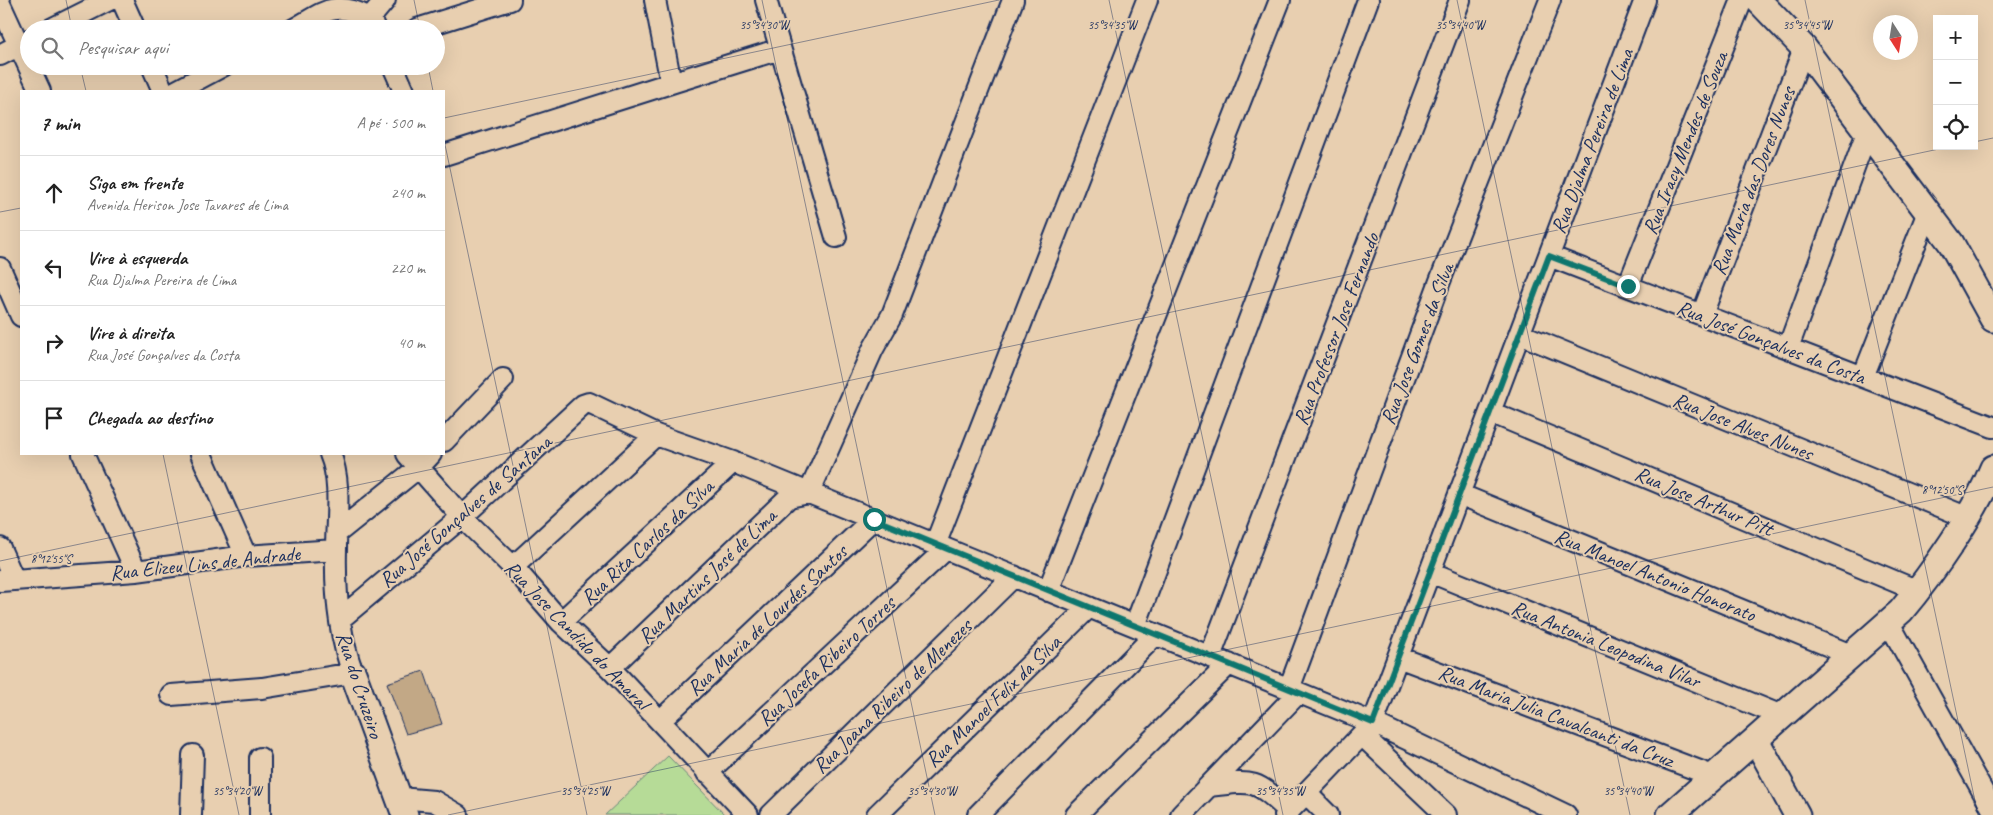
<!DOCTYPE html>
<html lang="pt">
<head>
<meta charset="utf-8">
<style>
  :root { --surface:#fff; --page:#f2f2f2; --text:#222; --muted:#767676; --line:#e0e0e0 }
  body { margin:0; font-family:Caveat,sans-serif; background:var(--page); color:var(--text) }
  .controls { position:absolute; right:15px; top:15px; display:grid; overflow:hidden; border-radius:0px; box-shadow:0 5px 20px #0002 }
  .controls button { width:45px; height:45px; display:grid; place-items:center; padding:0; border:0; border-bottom:1px solid var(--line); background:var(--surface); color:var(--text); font:25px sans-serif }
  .compass { position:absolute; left:1873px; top:15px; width:45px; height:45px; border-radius:50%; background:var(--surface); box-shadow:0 5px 20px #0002; rotate:168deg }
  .stop { position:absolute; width:15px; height:15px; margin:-11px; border:4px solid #0f766e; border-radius:50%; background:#fff }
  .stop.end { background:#0f766e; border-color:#fff; box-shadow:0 1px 5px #0008 }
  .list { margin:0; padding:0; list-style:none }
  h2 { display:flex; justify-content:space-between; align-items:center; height:65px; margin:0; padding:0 20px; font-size:21px }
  h2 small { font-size:16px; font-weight:400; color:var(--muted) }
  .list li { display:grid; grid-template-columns:32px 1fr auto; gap:15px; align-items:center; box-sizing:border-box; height:75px; padding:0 20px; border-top:1px solid var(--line) }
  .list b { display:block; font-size:19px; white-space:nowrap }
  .list p { margin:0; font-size:16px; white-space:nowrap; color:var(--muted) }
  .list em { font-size:16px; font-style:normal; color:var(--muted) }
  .icon { flex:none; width:28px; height:28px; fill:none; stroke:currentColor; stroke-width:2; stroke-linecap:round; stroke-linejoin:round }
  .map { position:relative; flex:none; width:1993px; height:815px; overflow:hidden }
  .search { position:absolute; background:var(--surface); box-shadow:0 5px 20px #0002; left:20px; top:20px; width:425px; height:55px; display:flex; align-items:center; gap:12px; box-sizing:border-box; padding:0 18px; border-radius:28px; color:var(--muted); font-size:19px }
  .panel { position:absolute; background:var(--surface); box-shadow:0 5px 20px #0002; left:20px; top:90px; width:425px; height:365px; border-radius:0px }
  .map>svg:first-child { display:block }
  .green { fill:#b6db97; stroke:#68857a }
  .building { fill:#c2a886; stroke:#1b2f5e }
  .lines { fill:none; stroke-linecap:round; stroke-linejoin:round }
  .minor-casing { stroke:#1b2f5e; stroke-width:24 }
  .major-casing { stroke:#1b2f5e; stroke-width:29 }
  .minor { stroke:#e8cfb0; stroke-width:20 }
  .major { stroke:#e8cfb0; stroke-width:25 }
  .route { stroke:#0f766e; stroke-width:6 }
  .ticks { fill:none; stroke:#1b2f5e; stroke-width:1; stroke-opacity:0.45 }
  .labels { text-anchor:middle; stroke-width:4; stroke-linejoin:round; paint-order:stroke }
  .street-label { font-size:21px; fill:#1b2f5e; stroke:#e8cfb0 }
  .ticks-label { font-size:12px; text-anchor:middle; fill:#1b2f5e; stroke:#e8cfb0; stroke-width:4; stroke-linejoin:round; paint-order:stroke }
</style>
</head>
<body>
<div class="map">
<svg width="1993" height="815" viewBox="0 0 1993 815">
  <rect width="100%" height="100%" fill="#e8cfb0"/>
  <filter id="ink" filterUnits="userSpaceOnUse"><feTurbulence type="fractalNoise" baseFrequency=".02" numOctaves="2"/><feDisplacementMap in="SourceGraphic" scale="10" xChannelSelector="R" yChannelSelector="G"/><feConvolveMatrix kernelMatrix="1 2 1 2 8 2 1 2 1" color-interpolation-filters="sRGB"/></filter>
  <g filter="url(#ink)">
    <path class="green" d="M 668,756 L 725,815 L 605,815 Z"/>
    <path class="building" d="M 424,671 L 442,724 L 406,734 L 387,683 Z"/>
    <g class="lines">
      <defs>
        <path id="minor" d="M 122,0 L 135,29
          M 766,0 L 836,237
          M 0,4 L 40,91
          M 51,29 L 109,0
          M 294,29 C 326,11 334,0 370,18
          M 375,29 L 370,18 L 385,0
          M 417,29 L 510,0
          M 0,55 L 29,40
          M 152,66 L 163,91
          M 393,66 L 404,91
          M 671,83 L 780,49
          M 176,91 L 223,66
          M 444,155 L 671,83 L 655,0
          M 1549,256 L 1993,427
          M 0,268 L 21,316
          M 1628,286 L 1742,0
          M 1702,315 L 1804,48
          M 1520,334 L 1966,517
          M 1788,348 L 1867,132
          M 1863,377 L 1928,212
          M 1490,412 L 1918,591
          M 444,441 L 503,379
          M 83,454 L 136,571
          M 201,454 L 246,556
          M 407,454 L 462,517 L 513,567 L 561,622 L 610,668 L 748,815
          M 809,493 L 873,349 L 892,315 L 1013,0
          M 1459,494 L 1851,655
          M 337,533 L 419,467 L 431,454
          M 935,545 L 1147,0
          M 0,548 L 14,580
          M 513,567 L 656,435
          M 1430,572 L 1782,716
          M 0,581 L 136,571 L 246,556 L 336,550
          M 1048,591 L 1280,0
          M 340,619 L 462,517 L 583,405 L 589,403 L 656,435 L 733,462 L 1373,723 L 1566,815
          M 561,622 L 733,462
          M 1889,623 L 1993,810
          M 1135,626 L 1368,0
          M 1210,657 L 1460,0
          M 1398,657 L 1713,776
          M 610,668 L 789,497 L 809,493
          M 1289,689 L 1440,281 L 1550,0
          M 171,695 L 262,688 L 353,673 C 339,636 335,589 336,549 C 336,519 342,482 330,454
          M 660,721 L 873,519
          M 1362,735 L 1446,815
          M 260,758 L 260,815
          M 707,773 L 946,549
          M 1210,786 C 1256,780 1255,780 1289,811
          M 1306,793 L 1328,815
          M 399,798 L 434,801 L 458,815
          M 191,815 L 193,755
          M 771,815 L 1014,576
          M 877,815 L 1089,607
          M 978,815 L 1155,635
          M 1076,815 L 1229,664
          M 1181,815 L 1298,693
          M 1285,815 L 1373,723 L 1645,0"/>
        <path id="major" d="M 1758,0 L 1804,48 L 1951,243 L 1993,319
          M 353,673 L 405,815
          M 1756,740 L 1797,815
          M 1670,815 L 1901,611 C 1932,574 1975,513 1993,468"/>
      </defs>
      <use href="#minor" class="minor-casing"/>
      <use href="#major" class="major-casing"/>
      <use href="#minor" class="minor"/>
      <use href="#major" class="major"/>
    </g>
  </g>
  <g class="lines" filter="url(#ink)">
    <path class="route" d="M 874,519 L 1373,723 L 1549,256 L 1628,286"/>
  </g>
  <path class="ticks" d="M 66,0 L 72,29M 414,0 L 420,29M 762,0 L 935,815M 1109,0 L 1283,815M 1457,0 L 1630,815M 1805,0 L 1978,815M 80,66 L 86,91M 428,66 L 433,91M 444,118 L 999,0M 444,140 L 587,815M 1974,142 L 1993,138M 0,212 L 21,208M 163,454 L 239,815M 0,561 L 1953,146M 448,815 L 1993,487"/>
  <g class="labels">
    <g class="street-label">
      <text transform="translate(1592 141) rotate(-69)" y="7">Rua Djalma Pereira de Lima</text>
      <text transform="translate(1685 143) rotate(-68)" y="7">Rua Iracy Mendes de Souza</text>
      <text transform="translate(1753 181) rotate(-69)" y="7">Rua Maria das Dores Nunes</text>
      <text transform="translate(1336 329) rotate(-69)" y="7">Rua Professor Jose Fernando</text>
      <text transform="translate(1771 342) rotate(21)" y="7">Rua José Gonçalves da Costa</text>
      <text transform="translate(1417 344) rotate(-69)" y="7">Rua Jose Gomes da Silva</text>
      <text transform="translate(1743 426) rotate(22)" y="7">Rua Jose Alves Nunes</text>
      <text transform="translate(1704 501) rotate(23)" y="7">Rua Jose Arthur Pitt</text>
      <text transform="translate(465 511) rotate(-41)" y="7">Rua José Gonçalves de Santana</text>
      <text transform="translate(647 542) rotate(-43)" y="7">Rua Rita Carlos da Silva</text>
      <text transform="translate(205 563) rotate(-6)" y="7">Rua Elizeu Lins de Andrade</text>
      <text transform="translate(1655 575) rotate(22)" y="7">Rua Manoel Antonio Honorato</text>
      <text transform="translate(707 576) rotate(-44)" y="7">Rua Martins José de Lima</text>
      <text transform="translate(767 620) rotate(-43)" y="7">Rua Maria de Lourdes Santos</text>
      <text transform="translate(577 635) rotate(46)" y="7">Rua Jose Candido do Amaral</text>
      <text transform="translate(1606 644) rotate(22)" y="7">Rua Antonia Leopodina Vilar</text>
      <text transform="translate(826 661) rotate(-43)" y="7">Rua Josefa Ribeiro Torres</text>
      <text transform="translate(360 685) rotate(72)" y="7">Rua do Cruzeiro</text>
      <text transform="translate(892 696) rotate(-44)" y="7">Rua Joana Ribeiro de Menezes</text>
      <text transform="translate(993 701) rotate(-44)" y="7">Rua Manoel Felix da Silva</text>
      <text transform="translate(1556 716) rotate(21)" y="7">Rua Maria Julia Cavalcanti da Cruz</text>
    </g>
  </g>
  <g class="ticks-label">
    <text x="764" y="29">35°34'30"W</text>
    <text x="1112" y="29">35°34'35"W</text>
    <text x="1460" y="29">35°34'40"W</text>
    <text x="1807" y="29">35°34'45"W</text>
    <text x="1942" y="494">8°12'50"S</text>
    <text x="51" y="563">8°12'55"S</text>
    <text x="237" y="795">35°34'20"W</text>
    <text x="585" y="795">35°34'25"W</text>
    <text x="932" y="795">35°34'30"W</text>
    <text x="1280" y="795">35°34'35"W</text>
    <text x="1628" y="795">35°34'40"W</text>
  </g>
</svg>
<div class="controls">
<button>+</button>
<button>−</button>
<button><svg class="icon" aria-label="locate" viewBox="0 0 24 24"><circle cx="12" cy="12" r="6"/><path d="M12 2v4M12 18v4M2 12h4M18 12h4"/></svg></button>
</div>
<svg class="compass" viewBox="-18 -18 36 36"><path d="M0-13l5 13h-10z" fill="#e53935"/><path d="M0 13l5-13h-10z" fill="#767676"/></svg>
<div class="stop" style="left:874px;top:519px"></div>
<div class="stop end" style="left:1628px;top:286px"></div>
<div class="search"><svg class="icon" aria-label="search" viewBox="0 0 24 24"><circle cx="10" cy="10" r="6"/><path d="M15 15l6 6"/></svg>Pesquisar aqui</div>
<section class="panel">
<h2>7 min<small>A pé · 500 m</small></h2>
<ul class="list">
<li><svg class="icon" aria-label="ahead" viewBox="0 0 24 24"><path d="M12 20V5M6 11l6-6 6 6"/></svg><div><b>Siga em frente</b><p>Avenida Herison Jose Tavares de Lima</p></div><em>240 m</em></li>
<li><svg class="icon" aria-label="left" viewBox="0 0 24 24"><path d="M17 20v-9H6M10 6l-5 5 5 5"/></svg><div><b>Vire à esquerda</b><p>Rua Djalma Pereira de Lima</p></div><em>220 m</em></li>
<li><svg class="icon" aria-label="right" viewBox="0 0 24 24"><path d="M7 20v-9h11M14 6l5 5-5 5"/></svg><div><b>Vire à direita</b><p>Rua José Gonçalves da Costa</p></div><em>40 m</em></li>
<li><svg class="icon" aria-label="arrive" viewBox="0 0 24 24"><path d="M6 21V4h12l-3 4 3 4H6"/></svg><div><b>Chegada ao destino</b></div></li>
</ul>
</section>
</div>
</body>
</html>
